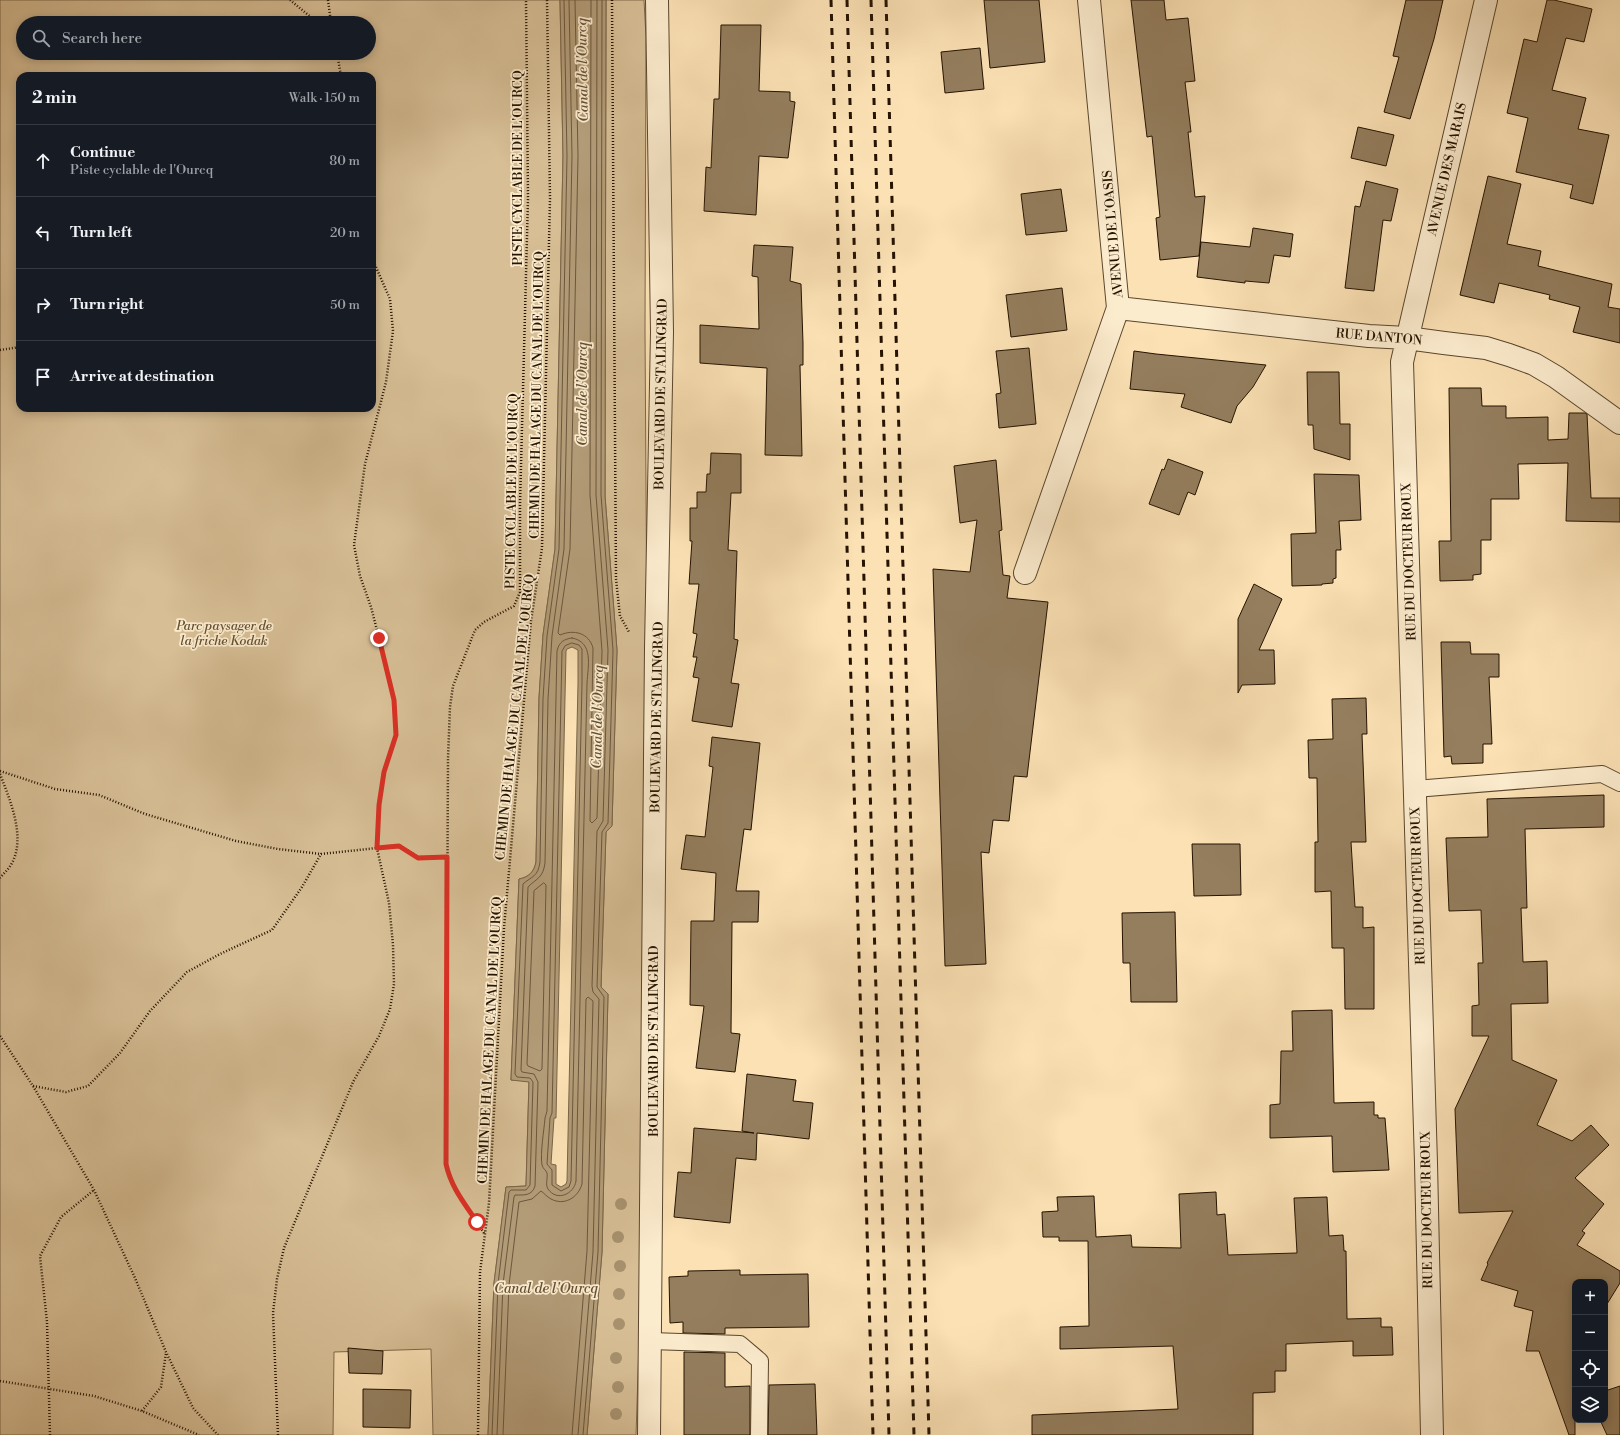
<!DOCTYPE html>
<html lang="en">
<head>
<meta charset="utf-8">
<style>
  :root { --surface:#171b24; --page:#20242c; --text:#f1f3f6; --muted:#9ea1a6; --line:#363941 }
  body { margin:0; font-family:"Libre Bodoni",serif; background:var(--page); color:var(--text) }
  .controls { position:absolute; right:12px; bottom:12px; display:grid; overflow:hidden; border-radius:8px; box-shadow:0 2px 10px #0003 }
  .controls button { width:36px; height:36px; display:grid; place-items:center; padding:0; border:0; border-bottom:1px solid var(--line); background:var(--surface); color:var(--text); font:20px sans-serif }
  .stop { position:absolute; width:12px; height:12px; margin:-9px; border:3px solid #d93025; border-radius:50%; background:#fff }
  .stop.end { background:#d93025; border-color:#fff; box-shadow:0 1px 4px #0008 }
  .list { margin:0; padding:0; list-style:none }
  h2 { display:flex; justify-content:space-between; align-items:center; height:52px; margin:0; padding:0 16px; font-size:17px }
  h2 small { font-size:13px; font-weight:400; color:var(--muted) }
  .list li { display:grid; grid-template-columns:26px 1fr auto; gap:12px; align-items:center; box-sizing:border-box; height:72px; padding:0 16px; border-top:1px solid var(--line) }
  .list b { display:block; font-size:15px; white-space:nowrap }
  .list p { margin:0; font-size:13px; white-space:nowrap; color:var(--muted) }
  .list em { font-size:13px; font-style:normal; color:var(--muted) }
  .icon { flex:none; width:22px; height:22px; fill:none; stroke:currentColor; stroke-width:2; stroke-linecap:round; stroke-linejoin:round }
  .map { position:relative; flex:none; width:1620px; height:1435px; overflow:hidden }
  .search { position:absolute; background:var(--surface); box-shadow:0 2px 10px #0003; left:16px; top:16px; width:360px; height:44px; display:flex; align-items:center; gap:10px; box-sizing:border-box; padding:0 14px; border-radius:22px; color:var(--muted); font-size:15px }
  .panel { position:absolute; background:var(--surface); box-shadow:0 2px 10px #0003; left:16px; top:72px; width:360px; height:340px; border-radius:12px }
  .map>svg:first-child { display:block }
  .green { fill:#d7be95; stroke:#7e684a; fill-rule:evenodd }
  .water { fill:#b29b77; stroke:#7a6547; fill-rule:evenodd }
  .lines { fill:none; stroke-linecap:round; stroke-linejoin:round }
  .shore { stroke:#6c573c; stroke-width:1 }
  .building { fill:#947e5e; stroke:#251300 }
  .lane-casing { stroke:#5a462d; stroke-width:18 }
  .street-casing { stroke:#5a462d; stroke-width:24 }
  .path { stroke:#251300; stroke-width:2.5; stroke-dasharray:1 2; stroke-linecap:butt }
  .lane { stroke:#fcecce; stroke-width:16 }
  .street { stroke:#fcecce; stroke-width:22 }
  .rail { stroke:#251300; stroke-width:3; stroke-dasharray:7 7; stroke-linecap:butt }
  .tree { fill:#a7916e }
  .route { stroke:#d93025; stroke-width:5 }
  .labels { text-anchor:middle; stroke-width:3.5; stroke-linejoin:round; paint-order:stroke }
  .street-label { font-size:13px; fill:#251300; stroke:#fcecce }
  .park-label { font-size:13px; font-style:italic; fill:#634f34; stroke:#fcecce }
  .water-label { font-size:14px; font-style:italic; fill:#645036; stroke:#fcecce }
</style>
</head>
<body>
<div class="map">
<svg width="1620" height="1435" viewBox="0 0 1620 1435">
  <rect width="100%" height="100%" fill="#fbe1b4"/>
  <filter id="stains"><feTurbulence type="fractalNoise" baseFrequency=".005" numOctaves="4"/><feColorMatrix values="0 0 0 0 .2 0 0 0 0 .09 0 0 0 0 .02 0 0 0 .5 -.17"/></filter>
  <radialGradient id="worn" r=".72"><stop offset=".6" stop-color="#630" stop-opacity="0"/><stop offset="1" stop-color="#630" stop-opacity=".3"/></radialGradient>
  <path class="green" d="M 0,0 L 560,0 L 563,156 L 555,549 L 543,635 L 539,698 L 536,862 C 534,872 529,877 519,879 L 511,1080 L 529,1081 L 526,1186 L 506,1187 L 494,1283 L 488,1435 L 433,1435 L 431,1349 L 334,1352 L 333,1435 L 0,1435 ZM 23,23 L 369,23 L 369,53 L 23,53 ZM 20,76 L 372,76 L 372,408 L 20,408 Z
    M 606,0 L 644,0 L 646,37 L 645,330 L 647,644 L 639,1343 L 636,1435 L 587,1435 L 602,1252 L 608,994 L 601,987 L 606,832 L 612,825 L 617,650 L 605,496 Z"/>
  <path class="water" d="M 560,0 L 606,0 L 605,496 L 617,650 L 612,826 L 606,832 L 601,987 L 608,994 L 602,1252 L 587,1435 L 488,1435 L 494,1283 L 506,1187 L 526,1186 L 529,1082 L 511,1080 L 519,879 C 529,877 534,872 536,862 L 539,698 L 543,635 L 555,549 L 563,156 ZM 572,647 L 578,650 L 578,683 L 567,1181 L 566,1184 L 561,1187 L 556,1184 L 556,1165 L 551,1164 L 554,1118 L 556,1118 L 566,651 L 567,649 Z"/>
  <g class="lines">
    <path class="shore" d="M 575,0 L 578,156 L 570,549 L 558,633 L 560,635 C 574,629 589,633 593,648 L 590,821 L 592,823 L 597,818 L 602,651 L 590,495 L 591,0
      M 572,638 C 594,642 588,666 587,683 L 576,1181 C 574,1194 557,1202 548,1189 C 545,1184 548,1179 547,1173 C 546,1170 543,1169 542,1165 C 540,1153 544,1131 545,1118 L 547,1111 L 557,651 C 559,642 564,639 572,638 Z
      M 572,643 L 579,645 L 582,649 L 582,683 L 571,1181 L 569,1187 L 561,1191 L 552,1185 L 552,1170 L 547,1164 L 550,1118 L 552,1113 L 562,651 L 565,646 Z
      M 544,883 L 546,885 L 542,1069 L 540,1071 L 528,1066 L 527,1064 L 534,891 Z
      M 492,1435 L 498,1284 L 509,1192 L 511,1190 L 526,1190 L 530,1185 L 533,1082 L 530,1078 L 517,1077 L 515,1074 L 523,884 C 532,876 538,877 540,862 L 543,699 L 547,636 L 559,549 L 567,156 L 564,0
      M 497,1435 L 503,1284 L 514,1197 L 515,1195 C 524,1195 532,1196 535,1186 L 538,1082 L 534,1074 L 522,1072 L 521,1070 L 528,887 C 537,878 543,878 545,863 L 548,699 L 552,636 L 564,549 L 572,156 L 569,0
      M 503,1435 L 509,1285 L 519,1202 L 532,1199 L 541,1191 C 544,1193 547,1197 551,1199 C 564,1206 578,1198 582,1184 L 586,999 L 588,997 L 593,1001 L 587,1251 L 572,1435
      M 578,1435 L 593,1252 L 599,999 L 593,992 L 592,986 L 597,831 L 603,821 L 608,650 L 596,495 L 597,0
      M 583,1435 L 598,1252 L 604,997 L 597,987 L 602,832 L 608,823 L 613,650 L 601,495 L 602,0"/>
  </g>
  <path class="building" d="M 984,0 L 1039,0 L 1045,62 L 990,68 Z
    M 1131,0 L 1164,0 L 1166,20 L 1188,18 L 1195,81 L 1185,82 L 1191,132 L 1188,132 L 1195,197 L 1205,196 L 1199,256 L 1160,260 L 1156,218 L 1160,217 L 1152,136 L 1147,137 Z
    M 1406,0 L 1443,0 L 1434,39 L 1410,119 L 1384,112 L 1399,57 L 1393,56 Z
    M 1547,0 L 1554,0 L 1592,9 L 1584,42 L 1566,38 L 1552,90 L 1586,98 L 1578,129 L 1609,135 L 1593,204 L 1570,198 L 1573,185 L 1516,172 L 1528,118 L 1507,113 L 1524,39 L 1537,42 Z
    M 721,25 L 761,25 L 759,91 L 790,92 L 790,101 L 795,102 L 788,158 L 759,156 L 756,215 L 704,211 L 706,167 L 711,168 L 714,99 L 719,99 Z
    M 980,48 L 984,89 L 945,93 L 941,52 Z
    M 1358,127 L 1394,135 L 1386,166 L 1351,158 Z
    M 1488,176 L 1521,184 L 1507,244 L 1541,251 L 1538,266 L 1612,284 L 1608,307 L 1620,309 L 1620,343 L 1573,332 L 1580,307 L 1549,299 L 1550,295 L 1499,283 L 1494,303 L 1460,295 Z
    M 1366,181 L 1398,189 L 1391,221 L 1383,220 L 1374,291 L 1345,288 L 1355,206 L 1360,207 Z
    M 1061,189 L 1067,231 L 1026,235 L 1021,194 Z
    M 1253,228 L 1293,234 L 1290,257 L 1274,255 L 1269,283 L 1245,281 L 1245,283 L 1197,277 L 1201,242 L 1250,247 Z
    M 754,245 L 793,247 L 790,281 L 801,284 L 803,343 L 803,365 L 800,365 L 802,456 L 765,455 L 767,368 L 700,363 L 700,325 L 759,329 L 758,277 L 752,276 Z
    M 1062,288 L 1067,330 L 1011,337 L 1006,295 Z
    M 1029,348 L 1036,424 L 999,428 L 996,394 L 1001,393 L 996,351 Z
    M 1134,351 L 1156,354 L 1266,365 L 1253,387 L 1237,406 L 1231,423 L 1181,407 L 1185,394 L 1130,389 Z
    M 1307,372 L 1339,372 L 1340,424 L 1350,424 L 1350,460 L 1314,449 L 1313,425 L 1308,425 Z
    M 1449,388 L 1481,388 L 1482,406 L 1506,406 L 1506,418 L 1548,417 L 1548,440 L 1568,439 L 1569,413 L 1585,413 L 1587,414 L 1591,498 L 1620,498 L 1620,522 L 1566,521 L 1568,463 L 1518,464 L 1519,499 L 1491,499 L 1491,540 L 1481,540 L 1481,574 L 1473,575 L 1473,580 L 1440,581 L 1439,541 L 1451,541 Z
    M 711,453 L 741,454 L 741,493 L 731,493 L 728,550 L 737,551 L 734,639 L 738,640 L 731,683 L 739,684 L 732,727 L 692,721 L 699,678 L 693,677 L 697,657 L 693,657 L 697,634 L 693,633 L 699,584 L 689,584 L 692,541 L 690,541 L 690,508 L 697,508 L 697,492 L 706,492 L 707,474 L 710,474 Z
    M 1168,459 L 1203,472 L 1195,495 L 1188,492 L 1179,515 L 1149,504 L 1162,469 L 1164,470 Z
    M 996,460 L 1002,530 L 999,531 L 1003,575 L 1010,576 L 1007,598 L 1048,602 L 1027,777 L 1014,776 L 1009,821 L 993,820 L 989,853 L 981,852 L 986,964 L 945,966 L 933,569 L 970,572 L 977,520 L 960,523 L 954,466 Z
    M 1314,474 L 1359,475 L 1361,520 L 1339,521 L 1341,550 L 1336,550 L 1336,578 L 1333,579 L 1333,583 L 1322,584 L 1322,585 L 1292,586 L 1291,534 L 1316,533 Z
    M 1254,584 L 1282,599 L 1259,650 L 1274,650 L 1275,684 L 1242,685 L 1238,693 L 1238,619 Z
    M 1441,642 L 1470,642 L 1471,654 L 1499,654 L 1499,677 L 1489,677 L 1492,744 L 1483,744 L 1483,763 L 1452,764 L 1451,756 L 1444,757 Z
    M 1366,698 L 1367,734 L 1362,734 L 1366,842 L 1351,842 L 1355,907 L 1363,907 L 1363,928 L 1374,927 L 1374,1009 L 1345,1009 L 1344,948 L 1332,948 L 1331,891 L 1315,892 L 1315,842 L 1318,842 L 1317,778 L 1309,778 L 1308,740 L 1333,739 L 1332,699 Z
    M 712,737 L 760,743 L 751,830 L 744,829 L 736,891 L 759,891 L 758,922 L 732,922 L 731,1033 L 740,1034 L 735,1072 L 696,1068 L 704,1006 L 690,1005 L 691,921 L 714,921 L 716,873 L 681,869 L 686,835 L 705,837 L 713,767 L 709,766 Z
    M 1604,795 L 1604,827 L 1525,829 L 1527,908 L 1521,908 L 1523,962 L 1547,961 L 1548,1003 L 1511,1004 L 1512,1060 L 1557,1080 L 1537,1125 L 1572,1141 L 1591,1125 L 1609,1145 L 1575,1178 L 1604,1204 L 1582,1231 L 1585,1233 L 1577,1245 L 1620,1271 L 1620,1283 L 1607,1304 L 1605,1303 L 1605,1282 L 1575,1282 L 1575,1435 L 1569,1435 L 1539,1351 L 1526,1351 L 1533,1311 L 1514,1306 L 1518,1291 L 1481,1280 L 1488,1264 L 1487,1263 L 1513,1211 L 1459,1213 L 1455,1109 L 1489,1036 L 1472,1036 L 1472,1006 L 1479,1005 L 1478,963 L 1483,963 L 1481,910 L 1449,911 L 1446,838 L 1488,837 L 1487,799 Z
    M 1192,844 L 1240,844 L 1241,895 L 1194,896 Z
    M 1175,912 L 1177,1002 L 1131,1002 L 1130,963 L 1123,963 L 1122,913 Z
    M 1332,1010 L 1334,1103 L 1374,1102 L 1374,1115 L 1378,1115 L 1378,1118 L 1385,1118 L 1389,1170 L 1333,1172 L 1332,1136 L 1270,1138 L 1270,1105 L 1280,1104 L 1281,1051 L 1293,1051 L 1292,1011 Z
    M 747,1074 L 796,1080 L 793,1101 L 813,1103 L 809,1139 L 757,1133 L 756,1160 L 736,1158 L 730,1223 L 674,1217 L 678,1172 L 691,1173 L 694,1128 L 754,1133 L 742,1131 Z
    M 1216,1192 L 1217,1215 L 1225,1214 L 1228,1255 L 1297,1253 L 1294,1198 L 1327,1197 L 1329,1236 L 1343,1235 L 1344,1251 L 1346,1251 L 1347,1319 L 1381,1318 L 1381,1327 L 1392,1327 L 1393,1355 L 1353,1356 L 1353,1341 L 1286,1344 L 1286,1371 L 1275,1371 L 1275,1392 L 1253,1393 L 1253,1435 L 1032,1435 L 1032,1415 L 1178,1409 L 1173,1346 L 1060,1349 L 1060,1327 L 1089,1326 L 1088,1241 L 1059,1241 L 1059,1237 L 1043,1237 L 1042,1212 L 1058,1211 L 1057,1197 L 1094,1196 L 1096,1237 L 1131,1235 L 1132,1247 L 1181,1248 L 1179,1194 Z
    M 740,1270 L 740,1275 L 808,1274 L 809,1327 L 725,1328 L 725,1334 L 683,1333 L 683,1322 L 670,1323 L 669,1277 L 688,1276 L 688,1271 Z
    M 348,1348 L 383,1351 L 382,1374 L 349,1373 Z
    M 684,1352 L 725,1353 L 725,1387 L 750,1386 L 750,1435 L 684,1435 Z
    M 815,1384 L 817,1435 L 768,1435 L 769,1385 Z
    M 1620,1386 L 1620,1435 L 1607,1435 L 1600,1420 L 1605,1420 L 1605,1391 Z
    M 363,1389 L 411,1390 L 410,1428 L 363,1427 Z"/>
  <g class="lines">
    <defs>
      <path id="lane" d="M 1415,789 L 1602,774 L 1620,783
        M 651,1341 L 740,1344 L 760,1361 L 759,1435"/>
      <path id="street" d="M 1118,308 L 1369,336 L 1407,338 L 1444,343 L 1486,348 L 1509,355 L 1534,364 L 1556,377 L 1620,423
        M 1025,573 L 1118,308 L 1089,0
        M 649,1435 L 656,648 L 662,332 L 657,0
        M 1432,1435 L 1426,1163 L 1402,362 L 1486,0"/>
    </defs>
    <use href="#lane" class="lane-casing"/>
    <use href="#street" class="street-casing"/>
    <path class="path" d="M 290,0 L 318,23
      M 328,0 L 331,23
      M 612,0 L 616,579 L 620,616 L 629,632
      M 337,53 L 341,76
      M 0,350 L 20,347
      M 520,592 L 531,619
      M 0,771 L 55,789 L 99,795 L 145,814 L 236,841 L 278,849 L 321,854
      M 0,774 C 10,800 26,837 12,863 C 9,869 4,873 0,878
      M 0,1036 L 33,1086 L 94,1190 L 135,1278 L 166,1352 L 193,1408 L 218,1435
      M 33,1086 L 66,1092 L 88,1086 L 120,1053 L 150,1011 L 187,972 L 220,954 L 272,930 L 302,887 L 321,854 L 377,848 L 379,805 L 384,772 L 396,735 L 394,700 L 379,638 L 371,607 L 360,576 L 354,545 L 365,464 L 386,382 L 393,331 L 390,299 L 372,258
      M 484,1233 C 470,1211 451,1190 446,1164 L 448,759 L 450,707 L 453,686 L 475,630 L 484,622 L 514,606 L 520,592 L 520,504 L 528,199 L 526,0
      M 0,1381 L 94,1396 L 142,1411 L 199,1435
      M 142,1411 L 161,1387 L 166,1353
      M 50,1435 L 47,1322 L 40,1256 L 61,1217 L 94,1190
      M 278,1435 L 273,1313 L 277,1279 L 284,1248 L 353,1082 L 379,1036 L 390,1009 L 394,984 L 393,945 L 389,903 L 377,848 L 399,845 L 418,857 L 447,857
      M 478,1435 L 480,1272 L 489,1203 L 504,928 L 531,621 L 542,548 L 550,199 L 547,0"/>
    <use href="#lane" class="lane"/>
    <use href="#street" class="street"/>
    <path class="rail" d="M 831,0 L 873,1435
      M 847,0 L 889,1435
      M 871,0 L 914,1435
      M 886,0 L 929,1435"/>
  </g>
  <g class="tree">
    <circle cx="621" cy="1204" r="6"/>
    <circle cx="618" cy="1237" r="6"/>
    <circle cx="620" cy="1266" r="6"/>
    <circle cx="619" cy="1294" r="6"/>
    <circle cx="619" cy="1324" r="6"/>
    <circle cx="616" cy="1358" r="6"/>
    <circle cx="618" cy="1387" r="6"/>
    <circle cx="616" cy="1414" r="6"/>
  </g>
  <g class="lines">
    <path class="route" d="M 379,638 L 394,700 L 396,735 L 384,772 L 379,805 L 377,848 L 399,846 L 418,858 L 447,857 L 446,1164 C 451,1187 464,1203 477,1222"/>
  </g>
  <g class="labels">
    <g class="street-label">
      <text transform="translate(517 168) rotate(-90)" y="5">PISTE CYCLABLE DE L'OURCQ</text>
      <text transform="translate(1446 169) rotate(-77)" y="5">AVENUE DES MARAIS</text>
      <text transform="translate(1112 234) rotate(-95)" y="5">AVENUE DE L'OASIS</text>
      <text transform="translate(1379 336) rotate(5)" y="5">RUE DANTON</text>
      <text transform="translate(660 394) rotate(-89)" y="5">BOULEVARD DE STALINGRAD</text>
      <text transform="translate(536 395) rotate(-89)" y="5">CHEMIN DE HALAGE DU CANAL DE L'OURCQ</text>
      <text transform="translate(511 491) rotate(-89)" y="5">PISTE CYCLABLE DE L'OURCQ</text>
      <text transform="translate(1408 562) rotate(-92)" y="5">RUE DU DOCTEUR ROUX</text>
      <text transform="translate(514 717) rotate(-84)" y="5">CHEMIN DE HALAGE DU CANAL DE L'OURCQ</text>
      <text transform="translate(656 717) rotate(-89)" y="5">BOULEVARD DE STALINGRAD</text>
      <text transform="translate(1417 886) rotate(-92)" y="5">RUE DU DOCTEUR ROUX</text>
      <text transform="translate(489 1040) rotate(-87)" y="5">CHEMIN DE HALAGE DU CANAL DE L'OURCQ</text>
      <text transform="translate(653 1041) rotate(-90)" y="5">BOULEVARD DE STALINGRAD</text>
      <text transform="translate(1426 1210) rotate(-91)" y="5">RUE DU DOCTEUR ROUX</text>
    </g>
    <g class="park-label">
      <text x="224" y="630">Parc paysager de<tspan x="224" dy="15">la friche Kodak</tspan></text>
    </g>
    <g class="water-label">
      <text transform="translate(582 70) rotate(-91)" y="5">Canal de l'Ourcq</text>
      <text transform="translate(582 394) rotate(-90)" y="5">Canal de l'Ourcq</text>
      <text transform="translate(597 717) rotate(-89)" y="5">Canal de l'Ourcq</text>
      <text x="546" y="1293">Canal de l'Ourcq</text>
    </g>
  </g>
  <rect width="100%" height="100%" filter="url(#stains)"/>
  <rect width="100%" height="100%" fill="url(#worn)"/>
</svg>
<div class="controls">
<button>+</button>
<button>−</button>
<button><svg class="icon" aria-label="locate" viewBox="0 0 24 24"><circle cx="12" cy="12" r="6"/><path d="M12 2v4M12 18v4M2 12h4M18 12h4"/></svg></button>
<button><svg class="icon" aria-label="layers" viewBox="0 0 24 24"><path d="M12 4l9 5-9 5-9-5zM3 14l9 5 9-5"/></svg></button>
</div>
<div class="stop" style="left:477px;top:1222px"></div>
<div class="stop end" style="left:379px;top:638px"></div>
<div class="search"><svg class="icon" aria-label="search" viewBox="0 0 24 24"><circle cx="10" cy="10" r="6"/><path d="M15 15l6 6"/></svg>Search here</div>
<section class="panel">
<h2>2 min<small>Walk · 150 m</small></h2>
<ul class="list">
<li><svg class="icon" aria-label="ahead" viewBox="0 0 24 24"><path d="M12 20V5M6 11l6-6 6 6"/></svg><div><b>Continue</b><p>Piste cyclable de l'Ourcq</p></div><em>80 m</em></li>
<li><svg class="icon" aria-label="left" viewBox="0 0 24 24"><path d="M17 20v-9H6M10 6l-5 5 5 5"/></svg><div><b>Turn left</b></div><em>20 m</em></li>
<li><svg class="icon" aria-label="right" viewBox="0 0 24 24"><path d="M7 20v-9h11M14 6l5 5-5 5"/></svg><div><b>Turn right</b></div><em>50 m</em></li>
<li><svg class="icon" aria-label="arrive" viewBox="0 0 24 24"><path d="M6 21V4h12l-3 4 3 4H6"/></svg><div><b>Arrive at destination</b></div></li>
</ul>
</section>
</div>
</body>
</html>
